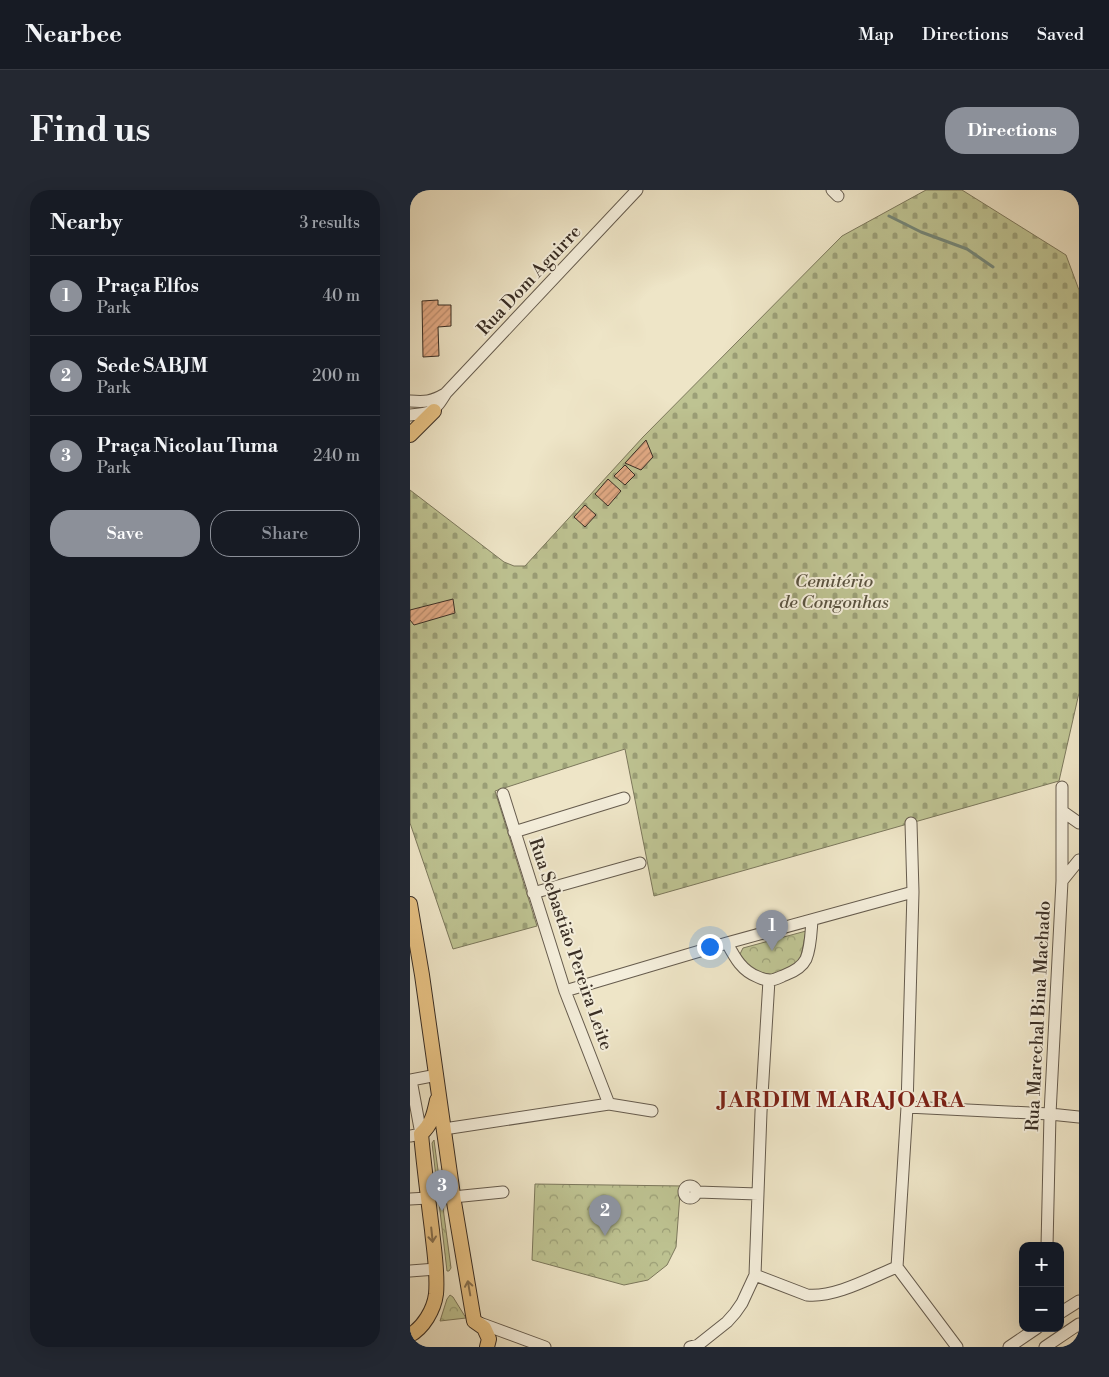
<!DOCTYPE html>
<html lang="en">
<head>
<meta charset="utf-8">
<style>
  :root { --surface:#171b24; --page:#242831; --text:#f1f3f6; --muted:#9ea1a6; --line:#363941; --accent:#8c9099 }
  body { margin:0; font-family:"Libre Bodoni",serif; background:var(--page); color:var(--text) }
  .controls { position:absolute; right:15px; bottom:15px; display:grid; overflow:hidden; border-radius:10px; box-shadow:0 5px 20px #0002 }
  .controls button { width:45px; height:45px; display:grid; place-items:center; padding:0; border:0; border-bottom:1px solid var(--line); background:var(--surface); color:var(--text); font:25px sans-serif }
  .you { position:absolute; left:299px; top:756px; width:18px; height:18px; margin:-12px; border:4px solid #fff; border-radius:50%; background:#1a73e8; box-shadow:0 0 0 8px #1a73e833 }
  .badge { display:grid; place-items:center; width:32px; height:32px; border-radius:50%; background:var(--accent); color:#fff; font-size:16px; font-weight:700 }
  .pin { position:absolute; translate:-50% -41px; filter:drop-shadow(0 1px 2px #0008) }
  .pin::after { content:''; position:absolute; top:26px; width:18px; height:15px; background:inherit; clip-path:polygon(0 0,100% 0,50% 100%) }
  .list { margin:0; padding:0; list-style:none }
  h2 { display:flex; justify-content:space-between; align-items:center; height:65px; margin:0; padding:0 20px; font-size:21px }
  h2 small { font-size:16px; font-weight:400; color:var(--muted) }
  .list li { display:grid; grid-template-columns:32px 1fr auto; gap:15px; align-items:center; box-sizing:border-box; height:80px; padding:0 20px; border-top:1px solid var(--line) }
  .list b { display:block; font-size:19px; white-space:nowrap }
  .list p { margin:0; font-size:16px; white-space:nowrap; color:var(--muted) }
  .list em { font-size:16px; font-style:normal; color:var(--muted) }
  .actions { display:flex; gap:10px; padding:15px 20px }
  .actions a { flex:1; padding:11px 0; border:1px solid var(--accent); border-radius:20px; text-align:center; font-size:18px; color:var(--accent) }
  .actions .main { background:var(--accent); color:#fff }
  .map { position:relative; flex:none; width:669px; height:1157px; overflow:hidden; border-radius:20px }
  header { display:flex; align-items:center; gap:30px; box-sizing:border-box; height:70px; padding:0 25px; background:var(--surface); border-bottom:1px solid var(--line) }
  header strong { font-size:24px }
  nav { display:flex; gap:28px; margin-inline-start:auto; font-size:18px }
  .intro { display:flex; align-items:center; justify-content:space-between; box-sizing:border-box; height:120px; padding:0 30px }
  h1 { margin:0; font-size:35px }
  .button { padding:12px 22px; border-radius:20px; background:var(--accent); color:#fff; font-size:18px; font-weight:700 }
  main { display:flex; gap:30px; padding:0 30px }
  aside { flex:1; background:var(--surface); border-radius:20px; box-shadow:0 5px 20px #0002 }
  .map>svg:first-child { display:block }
  .forest { fill:url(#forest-crowns); stroke:#7c785c }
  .cemetery { fill:url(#cemetery-stones); stroke:#7c785c }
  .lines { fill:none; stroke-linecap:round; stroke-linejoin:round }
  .stream { stroke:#748678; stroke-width:3 }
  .building { fill:url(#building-hatch); stroke:#392e25 }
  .minor-casing { stroke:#665c4e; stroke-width:13 }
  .major-casing { stroke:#392e25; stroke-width:16 }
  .minor { stroke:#f4eedb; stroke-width:11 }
  .major { stroke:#e7c284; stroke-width:14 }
  .oneway { stroke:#877150 }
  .labels { text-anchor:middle; stroke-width:4; stroke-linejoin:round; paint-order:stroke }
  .street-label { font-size:18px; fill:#392e25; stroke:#f4eedb }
  .park-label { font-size:18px; font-style:italic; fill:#5a5340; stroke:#f4eedb }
  .district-label { font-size:22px; font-weight:bold; letter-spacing:1px; fill:#7a1f14; stroke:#f4eedb }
</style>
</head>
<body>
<header>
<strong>Nearbee</strong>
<nav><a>Map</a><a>Directions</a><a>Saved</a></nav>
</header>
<div class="intro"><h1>Find us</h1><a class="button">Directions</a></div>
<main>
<aside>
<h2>Nearby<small>3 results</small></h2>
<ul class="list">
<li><span class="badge">1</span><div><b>Praça Elfos</b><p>Park</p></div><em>40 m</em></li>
<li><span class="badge">2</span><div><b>Sede SABJM</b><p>Park</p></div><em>200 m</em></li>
<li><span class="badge">3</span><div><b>Praça Nicolau Tuma</b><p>Park</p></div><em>240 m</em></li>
</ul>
<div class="actions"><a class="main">Save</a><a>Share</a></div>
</aside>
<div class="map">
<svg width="669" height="1157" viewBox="0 0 669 1157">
  <defs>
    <pattern id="forest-crowns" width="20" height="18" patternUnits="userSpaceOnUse" patternTransform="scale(1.25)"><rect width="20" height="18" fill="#bec392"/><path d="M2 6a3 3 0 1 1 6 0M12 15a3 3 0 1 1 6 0" fill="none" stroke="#9b9f77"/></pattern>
    <pattern id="cemetery-stones" width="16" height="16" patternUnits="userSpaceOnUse" patternTransform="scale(1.25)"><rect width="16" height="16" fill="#bec392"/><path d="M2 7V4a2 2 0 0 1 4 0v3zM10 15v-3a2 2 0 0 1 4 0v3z" fill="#9b9f77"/></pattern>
    <pattern id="building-hatch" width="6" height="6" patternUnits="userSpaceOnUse" patternTransform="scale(1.25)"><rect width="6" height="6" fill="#e3ab86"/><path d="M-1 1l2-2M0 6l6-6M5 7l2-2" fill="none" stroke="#b98c6d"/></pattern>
  </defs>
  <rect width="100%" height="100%" fill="#eee5c7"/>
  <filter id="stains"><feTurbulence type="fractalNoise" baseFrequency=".004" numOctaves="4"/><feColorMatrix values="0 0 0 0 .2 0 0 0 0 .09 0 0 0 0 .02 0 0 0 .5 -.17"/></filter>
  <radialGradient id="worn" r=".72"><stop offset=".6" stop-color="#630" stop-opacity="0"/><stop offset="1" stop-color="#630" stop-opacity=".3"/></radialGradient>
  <path class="forest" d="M 396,741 L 390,771 L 364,785 L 341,781 L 330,764 L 333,758 Z
    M 24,950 L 41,1078 L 39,1081 L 37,1081 L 22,953 Z
    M 125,994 L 273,996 L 270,1004 L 266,1057 L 257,1075 L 238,1090 L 214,1095 L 122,1070 Z
    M 40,1105 L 43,1107 L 56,1128 L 30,1131 L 37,1109 Z"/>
  <path class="cemetery" d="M 516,0 L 552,0 L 656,65 L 669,100 L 669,503 L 649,591 L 244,706 L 215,559 L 85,601 L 127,736 L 43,759 L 0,633 L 0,300 L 94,372 L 104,376 L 115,376 L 233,247 L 432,46 Z"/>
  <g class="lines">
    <path class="stream" d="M 479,26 L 511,42 L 557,59 L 583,77"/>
  </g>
  <path class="building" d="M 28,110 L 28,115 L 41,115 L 41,136 L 28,137 L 29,166 L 13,167 L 12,111 Z
    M 236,250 L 243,267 L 231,280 L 215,273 Z
    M 215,275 L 225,285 L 215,295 L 204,286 Z
    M 198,289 L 211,301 L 198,316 L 185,304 Z
    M 175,315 L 186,325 L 175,337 L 164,327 Z
    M 43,409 L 45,423 L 4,435 L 0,430 L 0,420 Z"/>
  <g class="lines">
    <defs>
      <path id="minor" d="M 422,0 L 428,6
        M 0,211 C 15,212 21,212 35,204
        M 0,225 C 23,223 24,222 36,203 L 227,0
        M 93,604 L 155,801 L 199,914
        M 652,621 L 669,633
        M 501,633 L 503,702 L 497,917 L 487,1077 L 547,1157
        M 104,642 L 214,608
        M 652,691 L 669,670
        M 123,703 L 230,673
        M 317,753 C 325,768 332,781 348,787 C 352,789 356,790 360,790 C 365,790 370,787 375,785 C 383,782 392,777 396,769 C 401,757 401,742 402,730
        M 155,801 L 317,753 L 503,702
        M 497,917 L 640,924 L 669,927
        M 34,939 L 199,914 L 242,921
        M 0,946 L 11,944 L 1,890 L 27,885
        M274 1002a6 6 0 1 1 12 0a6 6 0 1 1-12 0Z
        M 287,1002 L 348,1004
        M 43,1007 L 93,1002
        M 0,1009 L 18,1008
        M 637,1056 L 640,924 L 652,691 L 652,597
        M 0,1081 L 26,1079
        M 345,1085 L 397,1105 C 425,1108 462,1087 487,1077
        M 650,1123 L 669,1111
        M 67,1132 L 135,1157
        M 280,1157 L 288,1155 L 317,1132 L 325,1123 L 332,1113 L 345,1085 L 351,922 L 359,790
        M 599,1157 L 627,1138
        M 635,1157 L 669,1134"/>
      <path id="major" d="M 0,245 L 24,221
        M 0,714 L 12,785 L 44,1012 L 64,1131 L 74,1138 L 79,1149 L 77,1157
        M 11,944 C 22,934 24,924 27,910
        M 0,1145 C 13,1138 24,1120 26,1104 C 28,1083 24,1061 22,1040 C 18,1008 14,976 11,944"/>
    </defs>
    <use href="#minor" class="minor-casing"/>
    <use href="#major" class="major-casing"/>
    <use href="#minor" class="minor"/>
    <use href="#major" class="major"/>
  </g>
  <defs><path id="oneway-shaft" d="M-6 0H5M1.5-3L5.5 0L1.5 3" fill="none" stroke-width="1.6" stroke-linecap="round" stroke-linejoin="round" transform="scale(1.25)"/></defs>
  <g class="oneway">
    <use href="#oneway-shaft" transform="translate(22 1045) rotate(84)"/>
    <use href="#oneway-shaft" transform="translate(59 1098) rotate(-100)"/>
  </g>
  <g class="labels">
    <g class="street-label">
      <text transform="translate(119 90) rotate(-47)" y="6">Rua Dom Aguirre</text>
      <text transform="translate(161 754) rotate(71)" y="6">Rua Sebastião Pereira Leite</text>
      <text transform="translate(628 826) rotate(-87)" y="6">Rua Marechal Bina Machado</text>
    </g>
    <g class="park-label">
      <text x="424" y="397">Cemitério<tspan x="424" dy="21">de Congonhas</tspan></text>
    </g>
    <g class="district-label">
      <text x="432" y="917">JARDIM MARAJOARA</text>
    </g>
  </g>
  <rect width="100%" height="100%" filter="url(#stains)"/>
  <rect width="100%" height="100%" fill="url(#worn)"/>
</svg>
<div class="controls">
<button>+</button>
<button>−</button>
</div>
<div class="you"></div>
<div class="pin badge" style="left:362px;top:761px">1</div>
<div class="pin badge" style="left:195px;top:1046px">2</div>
<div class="pin badge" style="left:32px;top:1021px">3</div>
</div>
</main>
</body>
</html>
